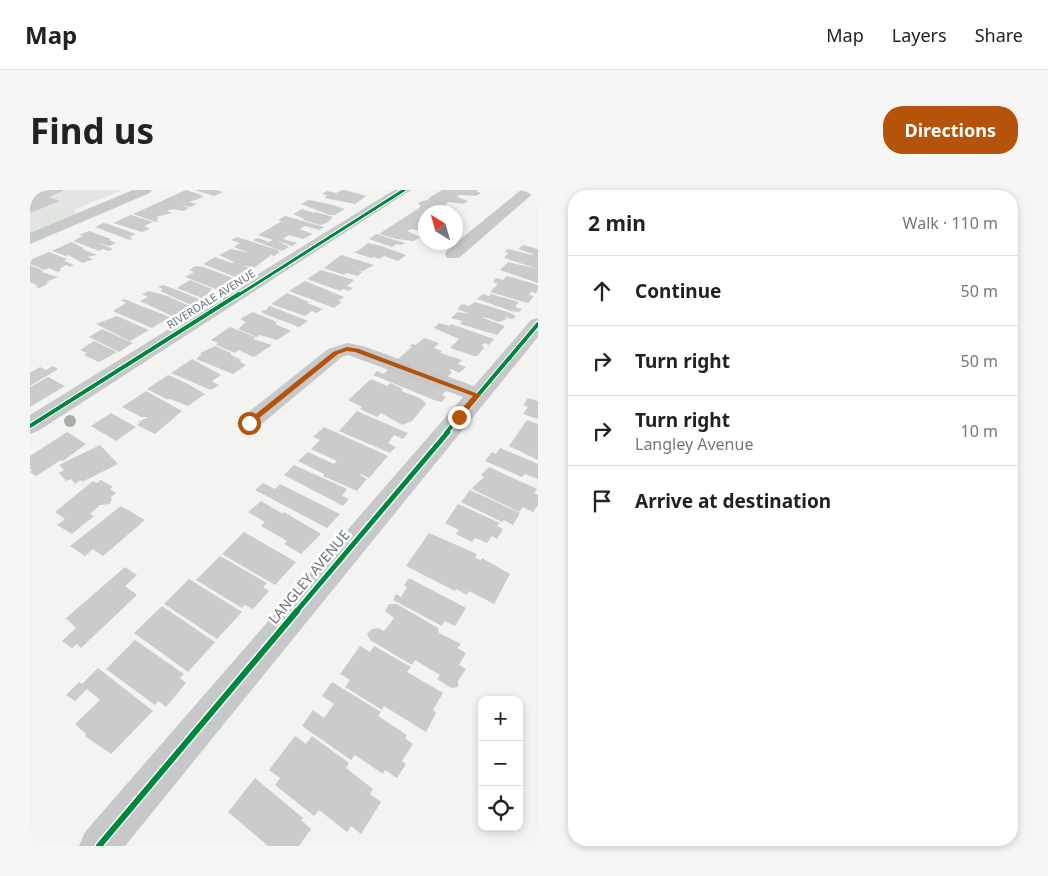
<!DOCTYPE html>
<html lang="en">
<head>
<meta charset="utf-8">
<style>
  :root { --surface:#fff; --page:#f6f6f6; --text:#222; --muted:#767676; --line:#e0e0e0; --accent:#b45309 }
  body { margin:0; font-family:"Noto Sans",sans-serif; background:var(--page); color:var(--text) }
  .controls { position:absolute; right:15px; bottom:15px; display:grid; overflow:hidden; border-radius:10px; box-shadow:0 2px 8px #0003 }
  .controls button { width:45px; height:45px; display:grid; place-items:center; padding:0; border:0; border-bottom:1px solid var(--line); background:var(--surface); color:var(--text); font:25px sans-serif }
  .compass { position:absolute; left:388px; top:15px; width:45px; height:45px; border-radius:50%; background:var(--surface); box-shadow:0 2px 8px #0003; rotate:323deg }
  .stop { position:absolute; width:15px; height:15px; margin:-11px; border:4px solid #b45309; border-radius:50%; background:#fff }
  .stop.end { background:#b45309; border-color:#fff; box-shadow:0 1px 5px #0008 }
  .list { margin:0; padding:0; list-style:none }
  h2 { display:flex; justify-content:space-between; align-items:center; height:65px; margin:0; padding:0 20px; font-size:21px }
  h2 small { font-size:16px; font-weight:400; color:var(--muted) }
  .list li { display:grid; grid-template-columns:32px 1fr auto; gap:15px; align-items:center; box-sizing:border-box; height:70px; padding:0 20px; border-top:1px solid var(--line) }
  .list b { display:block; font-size:19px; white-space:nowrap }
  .list p { margin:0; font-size:16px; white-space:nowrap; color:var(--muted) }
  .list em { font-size:16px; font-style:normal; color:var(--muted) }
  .icon { flex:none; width:28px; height:28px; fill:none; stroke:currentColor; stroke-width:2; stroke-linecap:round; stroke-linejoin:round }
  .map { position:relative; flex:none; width:508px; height:656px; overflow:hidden; border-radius:20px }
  header { display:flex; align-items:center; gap:30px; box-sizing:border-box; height:70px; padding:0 25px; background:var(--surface); border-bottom:1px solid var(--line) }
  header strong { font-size:24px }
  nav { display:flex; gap:28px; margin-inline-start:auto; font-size:18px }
  .intro { display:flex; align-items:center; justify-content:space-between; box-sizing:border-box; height:120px; padding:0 30px }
  h1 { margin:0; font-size:35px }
  .button { padding:12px 22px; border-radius:20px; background:var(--accent); color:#fff; font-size:18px; font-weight:700 }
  main { display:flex; gap:30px; padding:0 30px }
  aside { flex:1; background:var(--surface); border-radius:20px; box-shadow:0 2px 8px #0003 }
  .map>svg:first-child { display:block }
  .built { fill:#e3e5e4 }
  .green { fill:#e1e5df }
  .building { fill:#cacbcb }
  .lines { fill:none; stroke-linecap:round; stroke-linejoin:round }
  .minor { fill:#c7c8c9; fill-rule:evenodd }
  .cycleway-far3-casing { stroke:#fff; stroke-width:5 }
  .cycleway-far2-casing { stroke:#fff; stroke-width:6 }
  .cycleway-far1-casing { stroke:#fff; stroke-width:8 }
  .cycleway-casing { stroke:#fff; stroke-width:9 }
  .cycleway-far3 { stroke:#00873e; stroke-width:3 }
  .cycleway-far2 { stroke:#00873e; stroke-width:4 }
  .cycleway-far1 { stroke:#00873e; stroke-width:5 }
  .cycleway { stroke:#00873e; stroke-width:6 }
  .tree { fill:#a6afa3 }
  .route { fill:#b45309 }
  .labels { text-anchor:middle; stroke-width:5; stroke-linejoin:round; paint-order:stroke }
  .far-street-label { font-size:11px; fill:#65737f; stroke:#fff }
  .street-label { font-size:14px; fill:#65737f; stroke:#fff }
</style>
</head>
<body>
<header>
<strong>Map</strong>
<nav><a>Map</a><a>Layers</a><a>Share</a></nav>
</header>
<div class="intro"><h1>Find us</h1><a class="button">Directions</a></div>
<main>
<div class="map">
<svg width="508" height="656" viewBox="0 0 508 656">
  <rect width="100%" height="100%" fill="#f3f3f1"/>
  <path class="built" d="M 0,0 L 92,0 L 0,38 Z"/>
  <path class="green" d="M 30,19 L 37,22 L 43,19 L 47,24 L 0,44 L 0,38 L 17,31 L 7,27 Z"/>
  <path class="building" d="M 0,0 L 35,0 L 19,7 L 30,11 L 0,23 Z
    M 156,0 L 172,5 L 170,6 L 174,7 L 159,12 L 167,14 L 160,17 L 151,15 L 159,18 L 154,21 L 140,19 L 142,19 L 137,21 L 142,23 L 126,27 L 129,28 L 126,30 L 129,31 L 126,32 L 103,24 Z
    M 165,0 L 187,0 L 193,2 L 184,6 Z
    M 312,0 L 315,0 L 336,6 L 325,14 L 295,8 L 297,5 L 292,4 L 297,1 L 306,3 Z
    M 412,0 L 448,0 L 446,1 L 451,3 L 446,6 L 429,5 L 427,7 L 438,11 L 434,14 L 418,12 L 415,15 L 426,20 L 423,22 L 407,21 L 396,22 L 396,30 L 391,32 L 396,33 L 396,37 L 390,41 L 382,39 L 377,41 L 390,47 L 384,51 L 366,49 L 349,44 L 389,18 L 391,15 L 387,14 L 392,11 L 398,10 L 399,8 Z
    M 279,10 L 299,14 L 315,19 L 305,25 L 300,25 L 271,14 Z
    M 272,19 L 284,23 L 286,22 L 303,27 L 297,33 L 290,35 L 273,30 L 275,29 L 263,24 Z
    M 101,25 L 123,32 L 114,36 L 120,39 L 112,42 L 83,33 Z
    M 255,26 L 294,37 L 289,40 L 275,36 L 270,39 L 283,44 L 273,49 L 259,45 L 253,49 L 267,53 L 262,56 L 248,51 L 259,57 L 252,61 L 223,50 L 228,48 L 239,52 L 243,50 L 228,45 L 252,31 L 248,30 Z
    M 73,33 L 78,34 L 106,44 L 99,47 L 103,48 L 100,50 L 65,37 Z
    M 59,41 L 81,49 L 79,50 L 86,53 L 79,56 L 66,52 L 83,59 L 79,61 L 73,59 L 69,61 L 43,51 L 53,46 L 49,45 Z
    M 346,44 L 375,53 L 371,55 L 366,54 L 362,57 L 339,49 Z
    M 207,47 L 248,60 L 250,62 L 244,66 L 241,65 L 224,78 L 212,75 L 222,79 L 208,88 L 173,74 L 185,67 L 202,73 L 204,72 L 189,65 L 201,59 L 219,63 L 204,57 L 210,53 L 201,50 Z
    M 41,52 L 54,58 L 52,59 L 67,65 L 57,67 L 63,69 L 53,73 L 38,65 L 36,66 L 22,61 Z
    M 338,53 L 351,56 L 376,65 L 368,71 L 354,66 L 350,69 L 343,67 L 341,68 L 323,62 L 328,61 Z
    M 493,55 L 508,59 L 508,79 L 474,68 L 478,63 L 474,62 L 478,59 L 502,65 L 503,64 L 488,59 Z
    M 19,62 L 37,69 L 34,71 L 44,75 L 40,77 L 36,75 L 29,79 L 32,80 L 28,82 L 19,78 L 15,80 L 0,74 L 2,69 Z
    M 311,65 L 344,75 L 333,81 L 327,81 L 332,82 L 328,86 L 317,83 L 314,85 L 294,78 Z
    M 478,72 L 508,79 L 508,93 L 470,80 Z
    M 0,75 L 14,81 L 11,82 L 28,87 L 16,92 L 19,93 L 9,98 L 5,97 L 8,96 L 0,92 Z
    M 166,76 L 173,77 L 206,89 L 197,94 L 194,93 L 197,95 L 188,100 L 155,87 L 164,82 L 159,80 Z
    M 291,80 L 324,90 L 317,96 L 323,98 L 319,101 L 313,99 L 310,101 L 277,89 Z
    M 477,86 L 508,95 L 508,100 L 506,103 L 501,102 L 499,105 L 504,106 L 498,113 L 460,102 L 468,94 L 463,92 L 466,88 L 473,90 Z
    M 160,90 L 182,99 L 177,104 L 180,105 L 174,109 L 147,98 Z
    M 275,91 L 314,107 L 308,111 L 312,112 L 304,118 L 259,101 Z
    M 133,95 L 150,101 L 171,110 L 163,116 L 130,101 L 133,99 L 128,97 Z
    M 119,101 L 137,106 L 160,116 L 142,126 L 110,111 L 118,107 L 112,104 Z
    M 257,103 L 279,112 L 277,113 L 293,119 L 286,123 L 282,121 L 275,126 L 241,114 Z
    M 453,104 L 459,106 L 461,104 L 489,112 L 485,117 L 492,119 L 489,122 L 481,121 L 447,109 Z
    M 94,109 L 114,117 L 140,127 L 122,138 L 83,121 L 96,113 L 91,110 Z
    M 445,112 L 478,122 L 486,126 L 482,129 L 474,127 L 477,129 L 469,132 L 454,127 L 453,128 L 475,136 L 467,145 L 430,134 L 432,131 L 421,128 L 427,122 L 440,124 L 427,119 L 432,114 L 439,116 Z
    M 239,116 L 243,117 L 278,131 L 269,137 L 232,123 L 233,122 L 231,121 L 236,120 Z
    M 223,122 L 247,132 L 245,134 L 261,141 L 247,150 L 230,145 L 227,147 L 208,139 L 216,132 L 210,129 Z
    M 87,126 L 119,140 L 100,151 L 66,134 Z
    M 409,133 L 419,136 L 421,134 L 464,149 L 459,155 L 455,153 L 452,155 L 454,158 L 447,166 L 444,166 L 420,158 L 429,149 L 404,138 Z
    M 200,137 L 226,147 L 223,149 L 242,155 L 224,167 L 208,160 L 205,163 L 186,155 L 188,153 L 181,150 Z
    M 72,139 L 103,153 L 89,162 L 59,147 Z
    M 394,148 L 409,153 L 404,158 L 412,161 L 410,163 L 432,170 L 428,174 L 436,177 L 429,183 L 421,179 L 419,180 L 422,182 L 415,189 L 368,169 L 382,157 L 380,156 L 382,154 L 386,155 Z
    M 64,151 L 87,162 L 69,172 L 54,165 L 57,163 L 50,160 Z
    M 185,156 L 201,163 L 201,165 L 212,170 L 209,171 L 216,175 L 203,184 L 166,169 L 172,164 L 170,163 Z
    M 162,169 L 191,185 L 182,191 L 189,195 L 181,200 L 141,183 Z
    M 23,176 L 28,179 L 0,196 L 0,183 L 10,177 L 16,180 Z
    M 361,177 L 420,197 L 412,205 L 416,207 L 412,212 L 404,210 L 343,185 L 347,181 L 353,184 Z
    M 138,185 L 158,194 L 175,204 L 158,216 L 140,209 L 136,209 L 117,199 Z
    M 18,187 L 35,196 L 0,217 L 0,197 Z
    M 341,189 L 357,196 L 360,193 L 373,199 L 371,201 L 390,208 L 395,212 L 396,214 L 382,231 L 372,235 L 351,223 L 347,227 L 330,219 L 332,217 L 318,210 Z
    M 116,201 L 152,221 L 125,244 L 107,235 L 110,233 L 108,232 L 118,227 L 111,227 L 92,217 Z
    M 498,208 L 508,211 L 508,229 L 493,224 L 498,217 L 493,215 Z
    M 327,221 L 345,229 L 378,243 L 373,249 L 364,245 L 358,253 L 366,257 L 360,263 L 309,241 Z
    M 81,223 L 106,237 L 86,251 L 61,236 Z
    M 497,230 L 508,234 L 508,270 L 479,256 Z
    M 294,237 L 358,266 L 339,288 L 331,284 L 330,285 L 337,289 L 327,301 L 293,286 L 294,284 L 268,271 L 278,262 L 304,274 L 307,271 L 281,259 L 290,250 L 283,247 Z
    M 37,242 L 56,254 L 33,271 L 31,270 L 6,286 L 0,282 L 2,280 L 0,279 L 0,266 Z
    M 70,255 L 88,274 L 52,292 L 51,290 L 45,294 L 41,289 L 36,291 L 29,283 L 34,280 L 29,275 Z
    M 470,258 L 508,274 L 508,289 L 495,284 L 492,287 L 455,271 L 462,262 L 466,264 Z
    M 264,275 L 317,299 L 312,306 L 319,309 L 313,316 L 254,285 Z
    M 459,277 L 507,299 L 504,303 L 508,305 L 508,315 L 503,322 L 493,317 L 489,322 L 444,300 L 442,298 L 454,287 L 451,285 Z
    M 71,290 L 83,297 L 80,299 L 86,303 L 80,308 L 82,309 L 80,314 L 70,315 L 60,324 L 64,326 L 42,344 L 27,335 L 35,329 L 25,322 L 63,291 L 67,293 Z
    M 233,293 L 245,299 L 250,294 L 310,324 L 297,338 L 225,300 Z
    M 440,300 L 490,323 L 483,335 L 474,330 L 472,332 L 431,312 Z
    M 231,311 L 253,324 L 254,322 L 291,344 L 271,364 L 254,354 L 257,351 L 231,336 L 235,332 L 218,322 Z
    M 428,314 L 470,333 L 467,336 L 473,339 L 467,349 L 462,346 L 457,353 L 445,348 L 442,352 L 426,344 L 429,340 L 415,333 Z
    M 91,316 L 115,330 L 73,366 L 63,359 L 55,366 L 40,356 Z
    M 214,342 L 266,372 L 245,395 L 192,364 Z
    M 399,343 L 447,364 L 445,368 L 451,370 L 452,368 L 480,384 L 464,414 L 439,401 L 437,405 L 426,399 L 425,401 L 376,376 Z
    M 190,366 L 237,393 L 233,397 L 239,401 L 223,419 L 215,415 L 212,418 L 166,390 Z
    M 95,377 L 107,385 L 95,396 L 107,405 L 51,458 L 47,454 L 42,458 L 32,451 L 46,438 L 36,428 Z
    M 379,388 L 436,418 L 425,436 L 415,431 L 412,436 L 363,410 L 366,404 L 371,407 L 377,397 L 374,395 Z
    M 159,389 L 212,422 L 187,449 L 134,414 Z
    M 359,414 L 367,414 L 372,417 L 408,438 L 409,443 L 431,454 L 427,458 L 436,463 L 429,475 L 436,479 L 428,491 L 428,497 L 421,498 L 407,489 L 410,485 L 385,470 L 382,475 L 340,450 L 337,444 L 342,439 L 348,438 L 354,441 L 364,428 L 355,421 Z
    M 132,416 L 185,452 L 158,482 L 104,443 Z
    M 105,450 L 154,484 L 150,488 L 156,493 L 136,517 L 128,511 L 125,515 L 76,479 Z
    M 330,456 L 340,462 L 344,456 L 381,477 L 377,482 L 413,503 L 403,520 L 406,523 L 396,542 L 354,516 L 352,520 L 315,497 L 320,490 L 310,484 Z
    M 68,478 L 123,521 L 81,564 L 55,546 L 56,544 L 45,534 L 70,510 L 57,499 L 45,511 L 36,505 L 49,492 L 52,494 Z
    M 302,492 L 351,522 L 348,526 L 377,545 L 375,548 L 383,554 L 372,571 L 376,574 L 367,588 L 355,580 L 353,584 L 325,565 L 321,570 L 272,536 L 283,520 L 294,528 L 304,514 L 292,506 Z
    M 265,546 L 276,554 L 282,546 L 319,573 L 316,578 L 343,599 L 340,604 L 351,612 L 331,644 L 321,636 L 317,642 L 289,620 L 284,626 L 245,595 L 250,588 L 239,580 Z
    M 225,588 L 273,628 L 271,630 L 281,639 L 269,656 L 238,656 L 198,622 Z"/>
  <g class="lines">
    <path class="minor" d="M 103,0 L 122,0 L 120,3 L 0,54 L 0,43 Z
      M 364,0 L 381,0 L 8,241 L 0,244 L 0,225 Z
      M 491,0 L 507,0 L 429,68 L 417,68 L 415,64 L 417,60 Z
      M 508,128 L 508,147 L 95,656 L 49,656 L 55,642 L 433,207 L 318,165 L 312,167 L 227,238 L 219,241 L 211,238 L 207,233 L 211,228 L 298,159 L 317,153 L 333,156 L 444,196 L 501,130 Z"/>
    <defs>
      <path id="cycleway-far3" d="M 207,106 L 374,0"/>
      <path id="cycleway-far2" d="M 0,236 L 209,104
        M 416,243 L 508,134"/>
      <path id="cycleway-far1" d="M 266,422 L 418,242"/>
      <path id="cycleway" d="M 69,656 L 267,421"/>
    </defs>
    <use href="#cycleway-far3" class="cycleway-far3-casing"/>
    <use href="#cycleway-far2" class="cycleway-far2-casing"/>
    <use href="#cycleway-far1" class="cycleway-far1-casing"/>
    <use href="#cycleway" class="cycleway-casing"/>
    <use href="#cycleway-far3" class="cycleway-far3"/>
    <use href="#cycleway-far2" class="cycleway-far2"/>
    <use href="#cycleway-far1" class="cycleway-far1"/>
    <use href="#cycleway" class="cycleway"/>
  </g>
  <circle class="tree" cx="40" cy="231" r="6"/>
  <path class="route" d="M 317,157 L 329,159 L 451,205 L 431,229 L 426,229 L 426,225 L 443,206 L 325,162 L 317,161 L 308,164 L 222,234 L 217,234 L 217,231 L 303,162 Z"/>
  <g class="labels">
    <g class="far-street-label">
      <text transform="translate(181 109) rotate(-32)" y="4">RIVERDALE AVENUE</text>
    </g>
    <g class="street-label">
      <text transform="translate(279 387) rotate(-50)" y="5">LANGLEY AVENUE</text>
    </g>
  </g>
</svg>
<div class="controls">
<button>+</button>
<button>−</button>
<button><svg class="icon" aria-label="locate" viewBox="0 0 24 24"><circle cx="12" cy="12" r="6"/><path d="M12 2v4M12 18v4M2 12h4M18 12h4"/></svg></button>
</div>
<svg class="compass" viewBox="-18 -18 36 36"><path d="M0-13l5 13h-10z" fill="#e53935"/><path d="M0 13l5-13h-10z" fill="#767676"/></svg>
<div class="stop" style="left:219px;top:233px"></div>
<div class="stop end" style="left:429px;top:227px"></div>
</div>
<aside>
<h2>2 min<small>Walk · 110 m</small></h2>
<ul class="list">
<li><svg class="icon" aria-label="ahead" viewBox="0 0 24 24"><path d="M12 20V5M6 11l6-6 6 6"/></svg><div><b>Continue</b></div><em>50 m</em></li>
<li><svg class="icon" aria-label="right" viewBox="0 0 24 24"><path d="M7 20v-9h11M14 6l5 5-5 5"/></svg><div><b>Turn right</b></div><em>50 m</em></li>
<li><svg class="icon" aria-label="right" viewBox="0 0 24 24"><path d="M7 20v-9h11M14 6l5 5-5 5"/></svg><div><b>Turn right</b><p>Langley Avenue</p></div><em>10 m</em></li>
<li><svg class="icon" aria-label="arrive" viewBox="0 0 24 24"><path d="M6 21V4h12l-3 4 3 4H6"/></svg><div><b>Arrive at destination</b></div></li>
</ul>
</aside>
</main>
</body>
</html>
